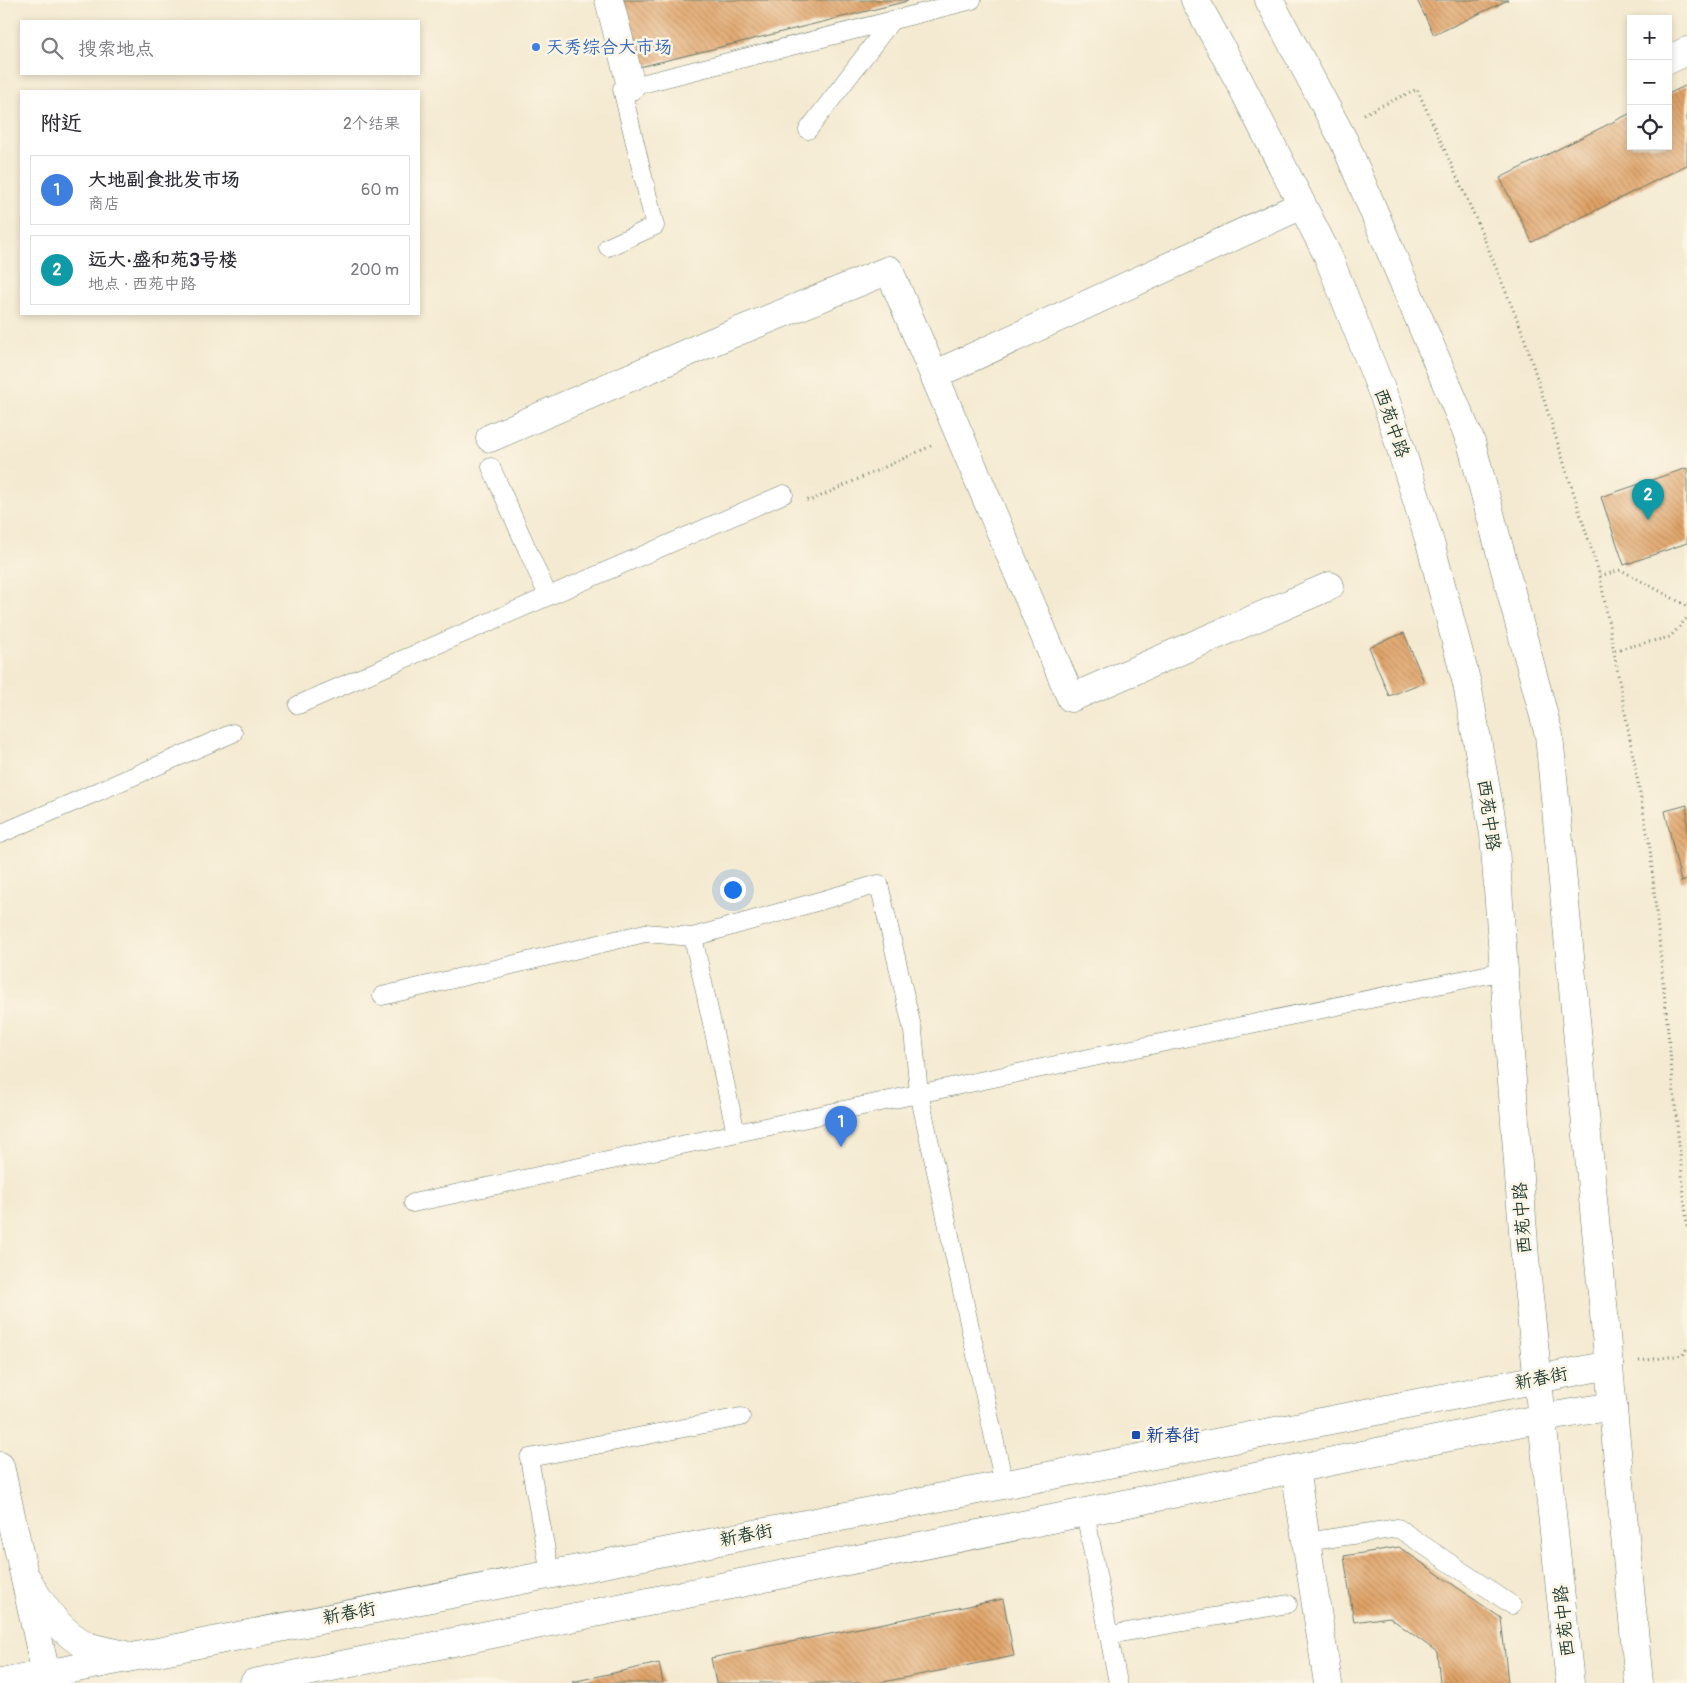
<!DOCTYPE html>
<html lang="zh">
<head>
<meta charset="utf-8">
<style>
  :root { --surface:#fff; --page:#f2f2f3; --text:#2b2b33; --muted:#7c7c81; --line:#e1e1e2; --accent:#2563eb }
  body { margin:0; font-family:Pangolin,"LXGW WenKai TC",sans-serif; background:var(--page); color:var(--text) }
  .controls { position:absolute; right:15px; top:15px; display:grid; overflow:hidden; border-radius:0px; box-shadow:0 2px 8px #0003 }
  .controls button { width:45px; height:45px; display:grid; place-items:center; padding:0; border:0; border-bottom:1px solid var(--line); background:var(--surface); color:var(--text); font:25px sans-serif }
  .you { position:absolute; left:732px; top:889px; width:18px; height:18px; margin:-12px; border:4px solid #fff; border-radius:50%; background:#1a73e8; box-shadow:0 0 0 8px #1a73e833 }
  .badge { display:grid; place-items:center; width:32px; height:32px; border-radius:50%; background:var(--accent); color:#fff; font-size:16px; font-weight:700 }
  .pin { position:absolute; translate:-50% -41px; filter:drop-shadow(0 1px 2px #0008) }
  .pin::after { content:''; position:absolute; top:26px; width:18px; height:15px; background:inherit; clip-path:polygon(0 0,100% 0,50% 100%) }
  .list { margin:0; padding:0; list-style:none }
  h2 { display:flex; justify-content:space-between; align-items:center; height:65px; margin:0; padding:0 20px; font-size:21px }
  h2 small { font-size:16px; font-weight:400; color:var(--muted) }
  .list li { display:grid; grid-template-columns:32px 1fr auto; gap:15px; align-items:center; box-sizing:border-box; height:70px; margin:0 10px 10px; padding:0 10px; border:1px solid var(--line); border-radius:0px }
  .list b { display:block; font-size:19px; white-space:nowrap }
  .list p { margin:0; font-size:16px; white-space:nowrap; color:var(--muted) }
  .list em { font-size:16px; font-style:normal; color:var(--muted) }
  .icon { flex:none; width:28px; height:28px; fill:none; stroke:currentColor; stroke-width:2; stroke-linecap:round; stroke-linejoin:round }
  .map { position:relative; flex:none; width:1687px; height:1683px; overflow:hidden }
  .search { position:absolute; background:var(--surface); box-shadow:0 2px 8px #0003; left:20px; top:20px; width:400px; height:55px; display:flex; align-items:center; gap:12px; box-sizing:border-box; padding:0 18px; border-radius:0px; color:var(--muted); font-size:19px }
  .panel { position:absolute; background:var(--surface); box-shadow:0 2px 8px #0003; left:20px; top:90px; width:400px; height:225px; border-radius:0px }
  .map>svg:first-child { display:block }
  .building { fill:url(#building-back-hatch) }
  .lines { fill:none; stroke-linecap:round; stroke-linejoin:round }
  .service-casing { stroke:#6a7a6b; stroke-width:19 }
  .minor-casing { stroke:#6a7a6b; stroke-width:29 }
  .secondary-casing { stroke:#6a7a6b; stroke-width:29 }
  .primary-casing { stroke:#6a7a6b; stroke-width:29 }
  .path { stroke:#6a7a6b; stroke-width:3; stroke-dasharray:1 4; stroke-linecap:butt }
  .service { stroke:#fff; stroke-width:18 }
  .minor { stroke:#fff; stroke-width:28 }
  .secondary { stroke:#fff; stroke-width:28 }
  .primary { stroke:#fff; stroke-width:28 }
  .shop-dot { fill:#3f7fe0; stroke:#fcf5e5; stroke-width:2 }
  .transit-dot { fill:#1a4fb4; stroke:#fcf5e5; stroke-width:2 }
  .labels { text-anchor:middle; stroke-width:5; stroke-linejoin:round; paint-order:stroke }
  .shop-label { font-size:18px; fill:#366cbe; stroke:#fcf5e5; text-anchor:start }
  .street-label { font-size:18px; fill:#1f3d34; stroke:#fcf5e5 }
  .transit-label { font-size:18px; fill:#164399; stroke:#fcf5e5; text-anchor:start }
</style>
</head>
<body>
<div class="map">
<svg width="1687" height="1683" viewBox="0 0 1687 1683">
  <defs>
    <pattern id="building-back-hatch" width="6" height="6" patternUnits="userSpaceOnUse" patternTransform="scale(1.25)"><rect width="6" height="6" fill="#e0a266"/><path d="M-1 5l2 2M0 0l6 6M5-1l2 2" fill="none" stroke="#b58555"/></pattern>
  </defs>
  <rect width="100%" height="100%" fill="#fcf5e5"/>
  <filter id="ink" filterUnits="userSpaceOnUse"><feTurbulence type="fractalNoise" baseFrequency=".02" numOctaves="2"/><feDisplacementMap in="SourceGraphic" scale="10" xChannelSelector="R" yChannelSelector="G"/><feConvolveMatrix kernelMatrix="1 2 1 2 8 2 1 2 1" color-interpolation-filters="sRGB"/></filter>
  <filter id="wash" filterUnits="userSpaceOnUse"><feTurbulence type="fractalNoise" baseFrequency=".0096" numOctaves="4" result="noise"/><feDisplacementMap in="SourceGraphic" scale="20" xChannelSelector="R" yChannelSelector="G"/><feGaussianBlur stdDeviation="1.12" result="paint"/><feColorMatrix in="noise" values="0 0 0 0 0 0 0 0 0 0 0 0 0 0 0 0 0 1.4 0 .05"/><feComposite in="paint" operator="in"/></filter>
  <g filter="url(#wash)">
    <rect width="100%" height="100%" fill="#f4ead1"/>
    <g id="blocks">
      <path class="building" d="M 614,0 L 908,0 L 908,1 L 631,69 Z
        M 1417,0 L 1508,0 L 1434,35 Z
        M 1687,85 L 1687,165 L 1532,242 L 1500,178 L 1631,113 L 1631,146 L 1668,146 L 1668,94 Z
        M 1687,468 L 1687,543 L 1624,565 L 1601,497 Z
        M 1404,633 L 1424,682 L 1389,696 L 1369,647 Z
        M 1687,805 L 1687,880 L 1681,882 L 1665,811 Z
        M 1399,1547 L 1501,1618 L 1508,1683 L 1440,1683 L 1437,1652 L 1389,1617 L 1354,1622 L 1344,1556 Z
        M 1003,1599 L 1014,1656 L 878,1683 L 716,1683 L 711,1658 Z
        M 659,1663 L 663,1683 L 573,1683 L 572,1682 Z"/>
    </g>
  </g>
  <g filter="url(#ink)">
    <use href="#blocks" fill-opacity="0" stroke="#6a7a6b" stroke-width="1"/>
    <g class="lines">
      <defs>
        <path id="service" d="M 808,130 L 892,20
          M 608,247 L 655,226 L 622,89 L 972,0
          M 491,467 L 548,596
          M 298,705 L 784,494
          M 0,834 L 233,733
          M 382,996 L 645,933 L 693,937
          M 736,1133 L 693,937 L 879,884 L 913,1031 L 919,1093 L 1004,1484
          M 413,1203 L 927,1092 L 1504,971
          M 1085,1512 L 1118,1683
          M 1306,1542 L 1398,1528 L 1512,1605
          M 550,1573 L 529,1458 L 741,1417
          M 1109,1635 L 1288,1604"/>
        <path id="minor" d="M 609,0 L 631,86
          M 1668,60 L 1687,51
          M 1302,205 L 934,375 L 1071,698 L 1330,586
          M 490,438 L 712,342 L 889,270 L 934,375
          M 1295,1469 L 1328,1683"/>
        <path id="secondary" d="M 27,1579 C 41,1605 60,1633 88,1646 C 98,1650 111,1652 122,1654
          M 1,1683 L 1609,1365
          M 254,1683 L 1542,1418 L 1613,1406"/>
        <path id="primary" d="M 1195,0 L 1238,79 L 1328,256 L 1387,404 L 1431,546 L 1467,684 L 1494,834 L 1525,1259 L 1570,1683
          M 1269,0 L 1344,141 L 1471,442 L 1549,735 L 1639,1683
          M 0,1466 L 48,1683"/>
      </defs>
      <use href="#service" class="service-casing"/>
      <use href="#minor" class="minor-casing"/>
      <use href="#secondary" class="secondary-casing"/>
      <use href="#primary" class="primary-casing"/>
      <path class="path" d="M 1364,114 L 1417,89 L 1476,219 L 1522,331 L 1600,576 L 1650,848 L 1687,1226
        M 807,500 L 810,501 L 931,446
        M 1600,576 L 1621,570 L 1687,606
        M 1615,650 L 1670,637 L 1687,618
        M 1639,1361 L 1683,1355 L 1687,1348"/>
      <use href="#service" class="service"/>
      <use href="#minor" class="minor"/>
      <use href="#secondary" class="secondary"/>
      <use href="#primary" class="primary"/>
    </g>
  </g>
  <circle class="shop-dot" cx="536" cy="47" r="5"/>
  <rect class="transit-dot" x="1131" y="1430" width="10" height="10" rx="2.5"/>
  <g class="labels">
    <g class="shop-label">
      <text x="546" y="53">天秀综合大市场</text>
    </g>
    <g class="street-label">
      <text transform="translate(1392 423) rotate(71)" y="6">西苑中路</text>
      <text transform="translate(1489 815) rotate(82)" y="6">西苑中路</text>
      <text transform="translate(1522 1218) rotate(-94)" y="6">西苑中路</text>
      <text transform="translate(1541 1378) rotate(-11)" y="6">新春街</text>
      <text transform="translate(746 1535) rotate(-11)" y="6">新春街</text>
      <text transform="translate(349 1613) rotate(-11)" y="6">新春街</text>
      <text transform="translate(1564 1621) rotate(-96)" y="6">西苑中路</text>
    </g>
    <g class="transit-label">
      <text x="1146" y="1441">新春街</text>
    </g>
  </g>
</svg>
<div class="controls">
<button>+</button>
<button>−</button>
<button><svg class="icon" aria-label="locate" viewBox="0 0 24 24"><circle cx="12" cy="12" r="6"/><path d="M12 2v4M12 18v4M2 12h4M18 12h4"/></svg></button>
</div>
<div class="you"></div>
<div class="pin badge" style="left:841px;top:1147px;background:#3f7fe0">1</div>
<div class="pin badge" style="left:1648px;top:520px;background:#0f9aa8">2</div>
<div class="search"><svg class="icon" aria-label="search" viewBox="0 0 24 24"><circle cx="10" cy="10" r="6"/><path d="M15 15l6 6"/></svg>搜索地点</div>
<section class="panel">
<h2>附近<small>2个结果</small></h2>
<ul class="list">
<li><span class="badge" style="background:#3f7fe0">1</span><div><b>大地副食批发市场</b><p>商店</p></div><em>60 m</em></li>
<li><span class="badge" style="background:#0f9aa8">2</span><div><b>远大·盛和苑3号楼</b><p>地点 · 西苑中路</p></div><em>200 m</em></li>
</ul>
</section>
</div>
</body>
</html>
